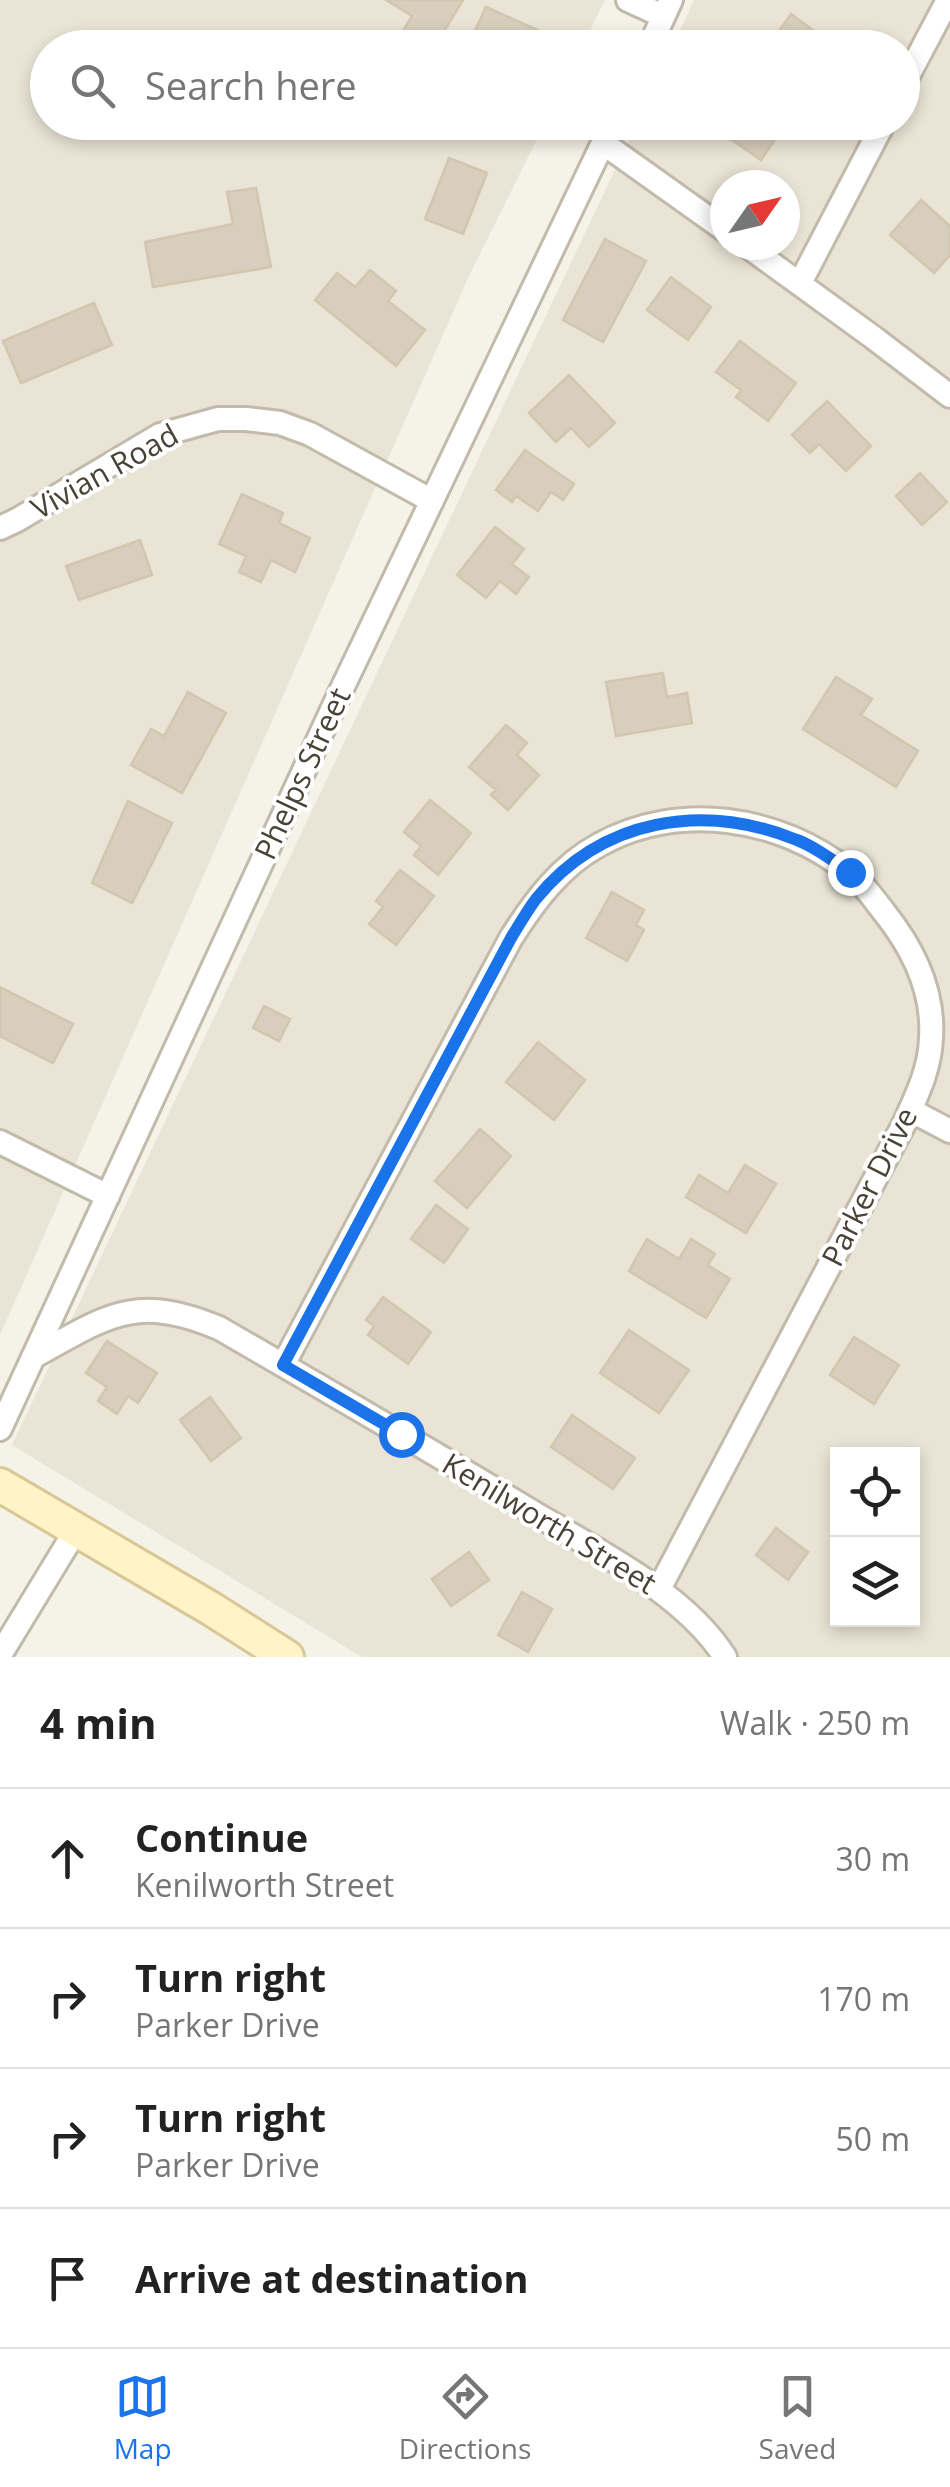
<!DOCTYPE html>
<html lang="en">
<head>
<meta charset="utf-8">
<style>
  :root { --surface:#fff; --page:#f6f6f6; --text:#222; --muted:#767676; --line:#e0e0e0; --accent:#1a73e8 }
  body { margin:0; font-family:"Open Sans",sans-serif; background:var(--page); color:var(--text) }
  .controls { position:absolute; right:30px; bottom:30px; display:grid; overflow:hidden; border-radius:0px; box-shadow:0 5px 15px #0003 }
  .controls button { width:90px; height:90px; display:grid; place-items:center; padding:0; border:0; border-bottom:2px solid var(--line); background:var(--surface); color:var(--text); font:50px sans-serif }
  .compass { position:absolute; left:710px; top:170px; width:90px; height:90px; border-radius:50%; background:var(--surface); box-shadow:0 5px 15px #0003; rotate:56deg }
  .stop { position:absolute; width:30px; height:30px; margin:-22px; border:8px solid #1a73e8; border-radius:50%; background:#fff }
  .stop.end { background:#1a73e8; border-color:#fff; box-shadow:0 2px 10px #0008 }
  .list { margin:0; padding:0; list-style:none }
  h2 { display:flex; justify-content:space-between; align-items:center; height:130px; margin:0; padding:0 40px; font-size:42px }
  h2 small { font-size:32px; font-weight:400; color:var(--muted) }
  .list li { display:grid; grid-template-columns:65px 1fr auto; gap:30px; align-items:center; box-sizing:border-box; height:140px; padding:0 40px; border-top:2px solid var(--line) }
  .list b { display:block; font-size:38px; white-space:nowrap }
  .list p { margin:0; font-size:32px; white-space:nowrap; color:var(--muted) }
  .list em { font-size:32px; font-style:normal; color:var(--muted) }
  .icon { flex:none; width:55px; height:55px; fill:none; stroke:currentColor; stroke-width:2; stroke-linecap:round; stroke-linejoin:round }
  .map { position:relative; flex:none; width:950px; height:1657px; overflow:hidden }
  .search { position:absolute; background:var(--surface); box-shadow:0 5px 15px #0003; left:30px; right:30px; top:30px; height:110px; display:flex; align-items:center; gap:25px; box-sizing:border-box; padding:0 35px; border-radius:55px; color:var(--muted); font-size:38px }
  .sheet { height:690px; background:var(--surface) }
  nav { display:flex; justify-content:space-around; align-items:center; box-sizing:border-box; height:140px; border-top:2px solid var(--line); background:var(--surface); font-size:28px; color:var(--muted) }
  nav a { display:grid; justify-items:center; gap:5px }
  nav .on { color:var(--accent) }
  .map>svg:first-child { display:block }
  .residential { fill:#eae4d6; fill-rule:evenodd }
  .building { fill:#d8cebd; stroke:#d3c6af; stroke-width:2.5 }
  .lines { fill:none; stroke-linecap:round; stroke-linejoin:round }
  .street-casing { stroke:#c2baaa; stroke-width:28 }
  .secondary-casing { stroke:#d9c895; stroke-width:38 }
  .street { stroke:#fff; stroke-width:22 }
  .secondary { stroke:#fff3c8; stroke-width:32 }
  .route { stroke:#1a73e8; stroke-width:12 }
  .labels { text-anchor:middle; stroke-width:8; stroke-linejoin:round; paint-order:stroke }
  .street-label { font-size:30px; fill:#494236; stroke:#fff }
</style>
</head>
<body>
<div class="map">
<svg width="950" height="1657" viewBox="0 0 950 1657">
  <rect width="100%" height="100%" fill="#f5f2e8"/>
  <path class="residential" d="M 0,0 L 605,0 L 582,47 L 48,48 L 48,122 L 545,123 L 469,276 L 0,1335 Z
    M 694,0 L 950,0 L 950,1657 L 362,1657 L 12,1445 L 637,123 L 902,122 L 902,48 L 672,47 ZM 725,185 L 785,185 L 785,245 L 725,245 ZM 838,1454 L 912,1454 L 912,1620 L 838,1620 Z"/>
  <path class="building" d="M 386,0 L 463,0 L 434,48 L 394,46 L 412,16 Z
    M 486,7 L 558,39 L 555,48 L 467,48 Z
    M 791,14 L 825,39 L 818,48 L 767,48 Z
    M 706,122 L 773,122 L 782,129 L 761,160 Z
    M 449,158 L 487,173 L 463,234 L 425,219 Z
    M 256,188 L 271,267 L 153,287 L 145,242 L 233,224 L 227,192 Z
    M 921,200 L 950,226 L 950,255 L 934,273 L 890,235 Z
    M 605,239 L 646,261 L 603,342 L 563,320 Z
    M 370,270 L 396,291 L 388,301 L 425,330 L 396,366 L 315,300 L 337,273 L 355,287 Z
    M 671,277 L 711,307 L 688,340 L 647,310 Z
    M 94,303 L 112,345 L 21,383 L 3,341 Z
    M 740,341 L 796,383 L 768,421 L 736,397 L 741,390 L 716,372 Z
    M 569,375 L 615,423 L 589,447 L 571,428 L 556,442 L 529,413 Z
    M 827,401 L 871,446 L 846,471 L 819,444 L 810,453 L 792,435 Z
    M 525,450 L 574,484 L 563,500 L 551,492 L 538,511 L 516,496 L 512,502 L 496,490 Z
    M 920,473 L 947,502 L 922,525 L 896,496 Z
    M 242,494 L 283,513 L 279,523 L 310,538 L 295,572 L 271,560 L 261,582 L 239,572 L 246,556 L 219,544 Z
    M 495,527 L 524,549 L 512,564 L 529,577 L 516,594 L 500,581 L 486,598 L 457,575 Z
    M 140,540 L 152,575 L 79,600 L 66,566 Z
    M 663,673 L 667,697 L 687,693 L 692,723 L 616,736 L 606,682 Z
    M 836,677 L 872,699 L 861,715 L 918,751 L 896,787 L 803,729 Z
    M 188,692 L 226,713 L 182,793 L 131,765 L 151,729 L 164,736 Z
    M 506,725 L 527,743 L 517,755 L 539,775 L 508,810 L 491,795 L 496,790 L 469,767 Z
    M 430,800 L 471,833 L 438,875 L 414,855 L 421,846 L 404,832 Z
    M 128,801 L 172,823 L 132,903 L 92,883 Z
    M 400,870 L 434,896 L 396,945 L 369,924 L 383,907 L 376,901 Z
    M 612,892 L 644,910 L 636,925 L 644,930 L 627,961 L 586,938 Z
    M 0,987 L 73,1024 L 53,1063 L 0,1036 Z
    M 264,1006 L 290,1019 L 279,1041 L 253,1028 Z
    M 538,1042 L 585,1080 L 554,1120 L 506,1082 Z
    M 480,1129 L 511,1156 L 467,1208 L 435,1181 Z
    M 745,1165 L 776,1184 L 746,1233 L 686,1197 L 699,1175 L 728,1193 Z
    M 436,1205 L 468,1229 L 444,1263 L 411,1239 Z
    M 647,1239 L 679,1259 L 691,1239 L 715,1254 L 708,1265 L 730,1279 L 706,1318 L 629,1271 Z
    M 383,1297 L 431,1332 L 408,1364 L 368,1335 L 374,1326 L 366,1320 Z
    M 629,1330 L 689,1370 L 659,1413 L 600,1373 Z
    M 854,1337 L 899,1365 L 874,1404 L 830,1375 Z
    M 107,1341 L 157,1373 L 138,1403 L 128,1396 L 117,1414 L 98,1401 L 107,1387 L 86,1373 Z
    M 210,1397 L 241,1438 L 211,1461 L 180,1420 Z
    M 572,1415 L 635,1458 L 613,1489 L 551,1447 Z
    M 776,1528 L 808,1552 L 788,1580 L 756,1555 Z
    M 469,1552 L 489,1580 L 451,1606 L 432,1579 Z
    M 522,1592 L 552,1609 L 528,1652 L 498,1635 Z"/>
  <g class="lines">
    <defs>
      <path id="street" d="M 628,0 L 663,16
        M 649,48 L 671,0
        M 902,87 L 948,0
        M 603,143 L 725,230
        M 746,245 L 874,338 L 950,396
        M 800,283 L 884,122
        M 0,528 L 17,520 L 160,435 L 218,419 L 246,419 L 280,423 L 310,434 L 432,501
        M 910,1110 L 950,1131
        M 0,1142 L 108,1196
        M 33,1357 C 107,1316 135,1293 219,1328 C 321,1387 423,1446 524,1507 C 591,1548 682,1590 725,1657
        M 283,1365 L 511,938 C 534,902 560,866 599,845 C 678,801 780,816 849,872 C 863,883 873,898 884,912 C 912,947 934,991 931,1038 C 930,1069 917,1095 904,1124 L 659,1589
        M 0,1429 L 338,697 L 613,122
        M 0,1655 L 76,1530"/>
      <path id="secondary" d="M 0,1485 L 210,1608 L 287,1657"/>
    </defs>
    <use href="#street" class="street-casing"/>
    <use href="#secondary" class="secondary-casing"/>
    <use href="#street" class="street"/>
    <use href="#secondary" class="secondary"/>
  </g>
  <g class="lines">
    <path class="route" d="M 401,1434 L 283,1365 L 511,938 C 519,925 527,911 536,899 C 602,818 703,802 797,840 C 816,847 833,861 850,872"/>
  </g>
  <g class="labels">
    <g class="street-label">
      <text transform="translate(105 472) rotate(-29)" y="10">Vivian Road</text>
      <text transform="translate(303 774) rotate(-65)" y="10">Phelps Street</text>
      <text transform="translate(870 1187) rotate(-63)" y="10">Parker Drive</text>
      <text transform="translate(549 1524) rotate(31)" y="10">Kenilworth Street</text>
    </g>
  </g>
</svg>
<div class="controls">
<button><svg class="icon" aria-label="locate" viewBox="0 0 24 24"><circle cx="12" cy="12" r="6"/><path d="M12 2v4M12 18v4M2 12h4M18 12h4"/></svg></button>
<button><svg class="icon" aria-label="layers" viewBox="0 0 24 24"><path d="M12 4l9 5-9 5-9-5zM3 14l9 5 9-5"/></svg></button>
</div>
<svg class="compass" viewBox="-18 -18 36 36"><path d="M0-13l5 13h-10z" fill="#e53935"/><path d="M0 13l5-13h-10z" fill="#767676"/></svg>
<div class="stop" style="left:401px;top:1434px"></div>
<div class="stop end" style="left:850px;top:872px"></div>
<div class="search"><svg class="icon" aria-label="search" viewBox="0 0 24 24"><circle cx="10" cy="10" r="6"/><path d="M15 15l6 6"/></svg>Search here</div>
</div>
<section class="sheet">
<h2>4 min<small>Walk · 250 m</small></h2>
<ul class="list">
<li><svg class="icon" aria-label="ahead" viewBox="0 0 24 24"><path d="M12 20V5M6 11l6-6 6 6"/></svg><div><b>Continue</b><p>Kenilworth Street</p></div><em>30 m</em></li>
<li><svg class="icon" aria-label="right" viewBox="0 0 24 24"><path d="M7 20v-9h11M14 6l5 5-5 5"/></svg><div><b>Turn right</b><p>Parker Drive</p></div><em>170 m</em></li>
<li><svg class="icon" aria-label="right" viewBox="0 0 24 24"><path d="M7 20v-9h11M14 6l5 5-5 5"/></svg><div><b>Turn right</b><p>Parker Drive</p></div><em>50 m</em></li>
<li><svg class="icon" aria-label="arrive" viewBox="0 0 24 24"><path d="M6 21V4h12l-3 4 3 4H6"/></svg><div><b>Arrive at destination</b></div></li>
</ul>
</section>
<nav>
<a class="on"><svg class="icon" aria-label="map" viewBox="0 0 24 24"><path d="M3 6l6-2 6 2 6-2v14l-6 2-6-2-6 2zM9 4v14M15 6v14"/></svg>Map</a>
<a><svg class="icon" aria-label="directions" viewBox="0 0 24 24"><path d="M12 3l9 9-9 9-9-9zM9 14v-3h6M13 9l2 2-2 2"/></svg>Directions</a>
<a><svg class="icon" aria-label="saved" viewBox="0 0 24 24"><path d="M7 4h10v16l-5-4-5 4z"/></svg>Saved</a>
</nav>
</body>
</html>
